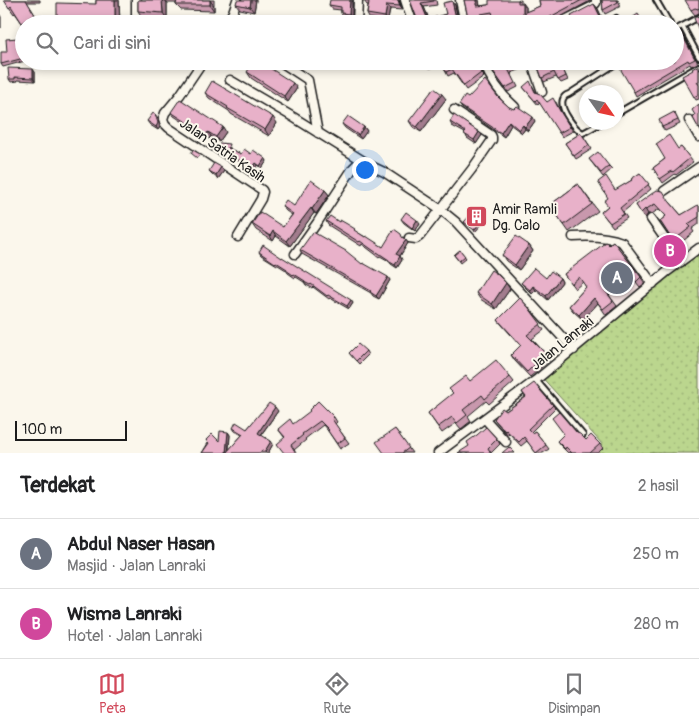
<!DOCTYPE html>
<html lang="id">
<head>
<meta charset="utf-8">
<style>
  :root { --surface:#fff; --page:#f6f6f6; --text:#202124; --muted:#757577; --line:#e0e0e0; --accent:#d1495b }
  body { margin:0; font-family:Pangolin,sans-serif; background:var(--page); color:var(--text) }
  .compass { position:absolute; left:579px; top:85px; width:45px; height:45px; border-radius:50%; background:var(--surface); box-shadow:0 2px 8px #0003; rotate:124deg }
  .scale { position:absolute; left:15px; bottom:12px; width:112px; box-sizing:border-box; padding-left:5px; border:2px solid #1c1c1c; border-top:0; font-size:14px; line-height:18px; white-space:nowrap; color:#1c1c1c; -webkit-text-stroke:4px #fbf7ec; paint-order:stroke }
  .you { position:absolute; left:364px; top:169px; width:18px; height:18px; margin:-12px; border:4px solid #fff; border-radius:50%; background:#1a73e8; box-shadow:0 0 0 8px #1a73e833 }
  .badge { display:grid; place-items:center; width:32px; height:32px; border-radius:50%; background:var(--accent); color:#fff; font-size:16px; font-weight:700 }
  .pin { position:absolute; translate:-50% -50%; border:2px solid #fff; box-shadow:0 1px 5px #0006 }
  .list { margin:0; padding:0; list-style:none }
  h2 { display:flex; justify-content:space-between; align-items:center; height:65px; margin:0; padding:0 20px; font-size:21px }
  h2 small { font-size:16px; font-weight:400; color:var(--muted) }
  .list li { display:grid; grid-template-columns:32px 1fr auto; gap:15px; align-items:center; box-sizing:border-box; height:70px; padding:0 20px; border-top:1px solid var(--line) }
  .list b { display:block; font-size:19px; white-space:nowrap }
  .list p { margin:0; font-size:16px; white-space:nowrap; color:var(--muted) }
  .list em { font-size:16px; font-style:normal; color:var(--muted) }
  .icon { flex:none; width:28px; height:28px; fill:none; stroke:currentColor; stroke-width:2; stroke-linecap:round; stroke-linejoin:round }
  .map { position:relative; flex:none; width:699px; height:453px; overflow:hidden }
  .search { position:absolute; background:var(--surface); box-shadow:0 2px 8px #0003; left:15px; right:15px; top:15px; height:55px; display:flex; align-items:center; gap:12px; box-sizing:border-box; padding:0 18px; border-radius:28px; color:var(--muted); font-size:19px }
  .sheet { height:205px; background:var(--surface) }
  nav { display:flex; justify-content:space-around; align-items:center; box-sizing:border-box; height:70px; border-top:1px solid var(--line); background:var(--surface); font-size:14px; color:var(--muted) }
  nav a { display:grid; justify-items:center; gap:2px }
  nav .on { color:var(--accent) }
  .map>svg:first-child { display:block }
  .built { fill:#f5e2e2 }
  .grass { fill:url(#grass-dots); stroke:#6c7955 }
  .lines { fill:none; stroke-linecap:round; stroke-linejoin:round }
  .service-casing { stroke:#1c1c1c; stroke-width:8 }
  .minor-casing { stroke:#1c1c1c; stroke-width:11 }
  .service { stroke:#fbf7ec; stroke-width:4 }
  .minor { stroke:#fbf7ec; stroke-width:8 }
  .wall { fill:#c898ad; stroke:#1c1c1c }
  .shaded-wall { fill:#a27c8d; stroke:#1c1c1c }
  .building { fill:#e8b1c9; stroke:#1c1c1c }
  .labels { text-anchor:middle; stroke-width:4; stroke-linejoin:round; paint-order:stroke }
  .street-label { font-size:14px; fill:#1c1c1c; stroke:#fbf7ec }
  .poi-label { font-size:14px; fill:#1c1c1c; stroke:#fbf7ec; text-anchor:start }
</style>
</head>
<body>
<div class="map">
<svg width="699" height="453" viewBox="0 0 699 453">
  <defs>
    <pattern id="grass-dots" width="8" height="8" patternUnits="userSpaceOnUse" patternTransform="scale(1.25)"><rect width="8" height="8" fill="#bbd68e"/><path d="M2 2h.1M6 6h.1" fill="none" stroke="#a0b77a" stroke-width="1.8" stroke-linecap="round"/></pattern>
  </defs>
  <rect width="100%" height="100%" fill="#fbf7ec"/>
  <filter id="ink" filterUnits="userSpaceOnUse"><feTurbulence type="fractalNoise" baseFrequency=".02" numOctaves="2"/><feDisplacementMap in="SourceGraphic" scale="10" xChannelSelector="R" yChannelSelector="G"/><feConvolveMatrix kernelMatrix="1 2 1 2 8 2 1 2 1" color-interpolation-filters="sRGB"/></filter>
  <g filter="url(#ink)">
    <path class="built" d="M 620,244 L 652,283 L 607,316 L 583,283 L 575,289 L 568,280 L 610,247 Z"/>
    <path class="grass" d="M 699,251 L 699,453 L 595,453 L 603,445 L 539,374 Z"/>
    <g class="lines">
      <defs>
        <path id="service" d="M 656,0 L 670,24
          M 616,18 L 619,24
          M 683,27 L 699,57
          M 675,30 L 699,17
          M 616,114 L 699,66
          M 603,122 L 583,133 C 575,129 559,109 563,99 C 564,96 566,95 569,94 L 620,61
          M 536,380 L 583,435"/>
        <path id="minor" d="M 136,0 L 136,18 L 138,22 L 166,24
          M 405,0 L 413,24
          M 460,0 L 465,24
          M 226,24 L 233,12 L 237,0
          M 357,24 L 358,0
          M 557,24 L 593,6 L 596,3 L 596,0
          M 203,61 L 180,95 L 165,113 L 163,119 L 165,124 L 169,128 L 262,190 L 263,192 L 261,199 L 238,237
          M 279,61 L 308,80 L 318,133
          M 429,61 L 430,63
          M 483,61 C 490,79 500,94 515,107
          M 531,61 L 542,92
          M 230,80 L 293,117 L 365,162
          M 689,120 L 699,137
          M 664,191 L 699,167
          M 651,219 L 681,262
          M 573,237 C 589,236 607,236 622,242 L 653,284
          M 409,238 L 416,239 L 420,236 L 472,169 L 492,140 L 492,137 L 491,135 L 454,110
          M 295,254 L 317,223 L 353,168 L 359,162 L 363,162 L 384,172 L 440,209 L 456,222 L 574,350
          M 485,419 L 506,442
          M 438,453 L 536,380 L 668,271 L 699,248"/>
      </defs>
      <use href="#service" class="service-casing"/>
      <use href="#minor" class="minor-casing"/>
      <use href="#service" class="service"/>
      <use href="#minor" class="minor"/>
    </g>
    <path class="wall" d="M 4,0 L 40,0 L 40,2 L 27,2 L 39,21 L 35,24 L 24,24 L 24,26 L 15,13 L 14,14 Z
      M 96,0 L 119,0 L 120,24 L 59,24 L 57,21 L 96,4 Z
      M 138,0 L 214,0 L 214,5 L 213,4 L 214,6 L 214,11 L 181,10 L 176,5 L 176,3 L 167,3 L 167,19 L 142,17 L 138,11 Z
      M 256,0 L 254,12 L 240,9 L 236,4 Z
      M 352,0 L 352,17 L 343,17 L 341,13 L 341,10 L 332,9 L 329,5 Z
      M 364,0 L 399,0 L 402,10 L 390,9 L 388,20 L 390,23 L 381,20 L 369,18 L 367,14 L 368,5 L 367,5 L 364,1 Z
      M 410,0 L 436,0 L 437,5 L 424,7 L 429,19 L 446,14 L 452,1 L 455,5 L 459,24 L 419,24 Z
      M 464,0 L 479,0 L 480,6 L 521,0 L 521,3 L 526,7 L 526,12 L 540,6 L 539,0 L 590,0 L 590,1 L 553,21 L 519,21 L 515,22 L 515,24 L 496,24 L 494,17 L 484,18 L 484,21 L 470,22 L 468,18 Z
      M 602,0 L 618,0 L 621,6 L 605,14 L 603,10 Z
      M 699,0 L 699,13 L 695,15 L 691,10 Z
      M 594,4 L 598,9 L 605,24 L 575,24 Z
      M 679,29 L 698,63 L 691,66 L 690,64 L 636,96 L 634,92 Z
      M 24,36 L 24,61 L 25,61 L 3,67 L 1,64 L 7,52 Z
      M 440,61 L 478,61 L 484,77 L 466,90 L 454,73 L 448,76 Z
      M 488,61 L 526,61 L 527,67 L 511,73 L 518,87 L 508,92 L 493,71 Z
      M 536,61 L 559,61 L 568,80 L 561,83 L 556,77 L 544,82 L 542,78 Z
      M 699,66 L 699,99 L 696,100 L 694,97 L 693,70 Z
      M 35,72 L 35,81 L 17,80 L 18,81 L 11,82 L 9,79 Z
      M 247,72 L 297,88 L 288,102 L 251,78 Z
      M 532,85 L 536,92 L 547,102 L 556,102 L 562,115 L 573,131 L 562,137 L 540,103 L 538,105 L 523,87 Z
      M 205,93 L 277,123 L 269,136 L 231,114 L 229,111 L 209,98 Z
      M 498,97 L 509,107 L 535,121 L 528,131 L 525,129 L 522,133 L 511,125 L 504,137 L 462,108 L 459,105 Z
      M 446,99 L 421,132 L 413,127 L 409,121 Z
      M 171,112 L 226,132 L 219,142 L 211,136 L 209,139 L 174,116 Z
      M 674,112 L 680,124 L 665,131 L 662,127 Z
      M 158,118 L 160,127 L 158,130 L 150,125 L 147,121 Z
      M 450,122 L 482,135 L 476,144 L 467,138 L 465,133 L 452,126 Z
      M 342,124 L 364,127 L 367,131 L 361,139 L 345,128 Z
      M 581,133 L 592,149 L 576,159 L 565,143 Z
      M 230,147 L 230,149 L 241,154 L 251,154 L 265,158 L 267,161 L 262,168 L 258,165 L 252,175 L 246,170 L 244,168 L 246,165 L 232,158 L 227,153 L 221,153 L 219,150 Z
      M 681,147 L 693,162 L 676,175 L 675,174 L 663,183 L 653,168 Z
      M 589,159 L 609,166 L 612,169 L 603,177 Z
      M 221,167 L 224,171 L 218,179 L 212,174 L 209,171 Z
      M 640,173 L 651,189 L 623,212 L 627,218 L 613,227 L 601,212 L 608,206 L 608,198 L 616,190 L 632,180 Z
      M 578,184 L 598,211 L 569,232 L 550,205 Z
      M 325,190 L 329,195 L 316,214 L 314,213 L 290,246 L 276,236 L 273,241 L 256,230 L 252,224 L 283,227 L 292,215 L 286,211 L 282,206 L 294,206 Z
      M 670,202 L 681,215 L 699,206 L 699,224 L 692,229 L 694,232 L 677,246 L 660,221 L 666,216 L 659,209 L 652,214 L 648,214 L 645,218 L 636,205 Z
      M 401,219 L 420,224 L 415,231 L 404,223 Z
      M 326,221 L 339,222 L 383,247 L 404,237 L 404,239 L 408,243 L 400,256 L 402,260 L 397,268 L 391,264 L 389,261 L 380,256 L 379,257 L 362,244 L 361,246 L 328,225 Z
      M 613,241 L 645,283 L 640,287 L 631,276 L 609,295 L 617,306 L 606,315 L 598,303 L 583,320 L 573,311 L 569,306 L 586,287 L 583,282 L 575,289 L 564,274 Z
      M 529,245 L 533,251 L 519,270 L 506,261 L 502,255 Z
      M 300,250 L 362,264 L 390,280 L 379,299 L 373,296 L 371,293 L 302,254 Z
      M 460,250 L 466,258 L 460,263 L 454,255 Z
      M 259,252 L 282,258 L 353,303 L 349,309 L 330,298 L 329,299 L 313,287 L 312,288 L 306,285 L 304,282 L 296,277 L 295,278 L 288,273 L 286,270 L 278,265 L 277,265 L 261,255 Z
      M 546,278 L 560,278 L 562,282 L 548,300 L 536,290 L 532,294 L 521,283 Z
      M 510,289 L 496,309 L 480,299 L 476,293 Z
      M 529,308 L 544,330 L 532,339 L 546,354 L 550,360 L 530,377 L 515,361 L 511,355 L 521,346 L 502,325 L 498,320 Z
      M 366,351 L 368,355 L 359,364 L 349,353 Z
      M 510,377 L 514,382 L 489,404 L 486,401 L 468,416 L 471,421 L 461,429 L 456,423 L 442,433 L 428,413 L 470,381 Z
      M 522,392 L 553,405 L 555,408 L 531,432 L 532,433 L 535,431 L 549,449 L 543,453 L 536,453 L 527,441 L 521,446 L 509,433 L 507,435 L 494,419 L 506,411 L 525,397 Z
      M 278,411 L 261,435 L 273,444 L 268,453 L 202,453 L 208,443 L 206,440 L 219,441 L 228,432 L 230,435 L 229,450 L 242,435 L 235,431 L 233,428 L 247,429 L 262,412 Z
      M 334,417 L 337,422 L 335,424 L 349,443 L 340,449 L 328,431 L 323,425 L 305,439 L 306,440 L 294,450 L 278,429 Z
      M 395,429 L 412,453 L 384,453 Z
      M 577,433 L 586,440 L 600,444 L 603,448 L 598,453 L 570,453 L 570,452 L 568,453 L 560,445 L 557,441 Z
      M 497,439 L 500,444 L 491,453 L 458,453 Z"/>
    <path class="shaded-wall" d="M 115,0 L 119,0 L 120,24 L 118,24 L 115,19 Z
      M 162,0 L 165,0 L 167,3 L 167,19 L 163,13 Z
      M 210,0 L 214,6 L 214,11 L 210,5 Z
      M 251,0 L 256,0 L 254,12 L 250,7 Z
      M 350,0 L 352,0 L 352,17 L 349,14 Z
      M 398,0 L 399,0 L 402,10 L 400,6 Z
      M 477,0 L 479,0 L 480,10 L 477,6 Z
      M 452,1 L 455,5 L 459,24 L 457,22 Z
      M 421,3 L 424,7 L 431,24 L 428,20 Z
      M 523,3 L 526,7 L 526,16 L 523,13 Z
      M 594,4 L 598,9 L 605,24 L 603,22 Z
      M 387,5 L 390,9 L 388,20 L 390,24 L 387,24 L 387,20 L 385,17 Z
      M 0,15 L 1,17 L 1,28 L 0,26 Z
      M 550,17 L 553,21 L 552,24 L 550,24 L 549,22 Z
      M 476,61 L 478,61 L 484,77 L 481,73 Z
      M 33,69 L 35,72 L 35,81 L 33,78 Z
      M 293,83 L 297,88 L 288,102 L 284,96 Z
      M 442,94 L 446,99 L 421,132 L 417,127 Z
      M 155,114 L 158,118 L 160,127 L 158,130 L 156,127 Z
      M 273,117 L 277,123 L 269,136 L 265,130 Z
      M 533,117 L 535,121 L 528,131 L 525,127 Z
      M 509,121 L 511,125 L 504,137 L 501,133 Z
      M 523,125 L 525,129 L 522,133 L 519,130 Z
      M 223,127 L 226,132 L 219,142 L 216,137 Z
      M 364,127 L 367,131 L 361,139 L 358,135 Z
      M 208,132 L 211,136 L 209,139 L 206,135 Z
      M 479,132 L 482,135 L 476,144 L 474,140 Z
      M 265,158 L 267,161 L 262,168 L 260,166 Z
      M 256,163 L 258,165 L 252,175 L 250,172 Z
      M 221,167 L 224,171 L 218,179 L 216,175 Z
      M 325,190 L 329,195 L 316,214 L 312,209 Z
      M 311,208 L 314,213 L 290,246 L 286,241 Z
      M 645,209 L 648,214 L 645,218 L 641,213 Z
      M 417,220 L 420,224 L 415,231 L 412,228 Z
      M 482,220 L 484,222 L 475,232 L 474,230 Z
      M 273,231 L 276,236 L 273,241 L 270,236 Z
      M 406,240 L 408,243 L 400,256 L 402,260 L 397,268 L 395,265 L 396,254 Z
      M 529,245 L 533,251 L 519,270 L 515,265 Z
      M 388,277 L 390,280 L 379,299 L 376,296 Z
      M 560,278 L 562,282 L 548,300 L 546,296 Z
      M 506,283 L 510,289 L 496,309 L 492,304 Z
      M 533,286 L 536,290 L 532,294 L 530,290 Z
      M 594,298 L 598,303 L 583,320 L 579,315 Z
      M 351,300 L 353,303 L 349,309 L 347,306 Z
      M 275,407 L 278,411 L 260,436 L 258,433 Z
      M 506,430 L 509,433 L 507,435 L 505,431 Z
      M 228,432 L 230,435 L 228,453 L 226,453 Z
      M 271,441 L 273,444 L 268,453 L 266,453 L 265,451 Z"/>
    <path class="building" d="M 4,0 L 26,0 L 35,15 L 22,23 L 11,6 L 9,8 Z
      M 96,0 L 115,0 L 115,19 L 92,20 L 92,24 L 77,24 L 77,21 L 57,21 L 57,3 L 96,4 Z
      M 138,0 L 162,0 L 163,13 L 138,11 Z
      M 177,0 L 210,0 L 210,5 L 176,5 Z
      M 237,0 L 251,0 L 250,7 L 236,4 Z
      M 330,0 L 350,0 L 349,14 L 341,13 L 341,7 L 329,5 Z
      M 364,0 L 398,0 L 400,6 L 387,5 L 385,17 L 367,14 L 369,2 L 364,1 Z
      M 410,0 L 434,0 L 434,1 L 421,3 L 428,20 L 446,14 L 443,3 L 452,1 L 457,22 L 458,24 L 419,24 Z
      M 464,0 L 477,0 L 477,6 L 489,5 L 489,0 L 518,0 L 518,3 L 523,3 L 523,13 L 540,6 L 539,0 L 582,0 L 550,17 L 549,22 L 550,24 L 521,24 L 517,17 L 512,19 L 514,24 L 496,24 L 492,12 L 481,14 L 481,17 L 468,18 Z
      M 602,0 L 617,0 L 618,2 L 603,10 Z
      M 685,0 L 699,0 L 699,8 L 698,9 L 695,8 L 691,10 Z
      M 594,4 L 603,22 L 600,24 L 589,24 L 587,21 L 581,24 L 575,24 L 571,16 Z
      M 638,14 L 644,24 L 629,24 L 629,20 Z
      M 236,16 L 249,24 L 231,24 Z
      M 699,16 L 699,31 L 694,18 Z
      M 381,19 L 387,19 L 387,24 L 380,24 Z
      M 179,22 L 179,24 L 167,24 L 168,23 Z
      M 679,29 L 695,59 L 689,62 L 688,60 L 634,92 L 618,65 L 625,61 L 675,61 L 675,31 Z
      M 18,36 L 24,36 L 24,58 L 1,64 L 1,52 L 7,52 L 6,39 L 18,38 Z
      M 254,61 L 259,61 L 293,83 L 284,96 L 247,72 Z
      M 440,61 L 476,61 L 481,73 L 464,86 L 452,69 L 446,72 Z
      M 488,61 L 524,61 L 525,63 L 508,69 L 515,83 L 505,88 L 493,71 L 498,65 L 496,63 L 491,66 Z
      M 536,61 L 559,61 L 566,76 L 558,80 L 554,72 L 542,78 Z
      M 699,65 L 699,81 L 697,82 L 699,85 L 699,94 L 694,97 L 682,76 L 693,70 L 692,69 Z
      M 8,68 L 33,69 L 33,78 L 15,77 L 15,79 L 9,79 Z
      M 485,80 L 498,97 L 509,107 L 514,109 L 517,106 L 533,117 L 525,127 L 523,125 L 519,130 L 509,121 L 501,133 L 459,105 L 465,96 L 468,98 Z
      M 212,81 L 273,117 L 265,130 L 227,108 L 228,107 L 205,93 Z
      M 530,81 L 535,92 L 540,94 L 547,102 L 553,98 L 560,111 L 570,127 L 559,133 L 537,99 L 535,101 L 523,87 Z
      M 434,88 L 442,94 L 417,127 L 409,121 Z
      M 180,99 L 223,127 L 216,137 L 208,132 L 206,135 L 171,112 Z
      M 699,104 L 699,129 L 692,116 L 695,115 L 692,110 Z
      M 674,112 L 678,120 L 662,127 L 659,120 Z
      M 153,113 L 155,114 L 158,123 L 156,127 L 147,121 Z
      M 454,115 L 479,132 L 474,140 L 464,134 L 466,132 L 450,122 Z
      M 348,116 L 364,127 L 358,135 L 342,124 Z
      M 581,133 L 589,145 L 574,156 L 565,143 Z
      M 669,135 L 678,149 L 681,147 L 690,158 L 673,172 L 672,171 L 660,179 L 653,168 L 665,159 L 656,144 Z
      M 220,143 L 229,144 L 228,148 L 241,154 L 244,149 L 251,154 L 253,150 L 265,158 L 260,166 L 256,163 L 250,172 L 244,168 L 246,164 L 236,158 L 236,159 L 230,156 L 231,154 L 226,152 L 227,151 L 219,150 Z
      M 193,150 L 200,154 L 197,158 L 191,153 Z
      M 598,152 L 609,166 L 601,173 L 589,159 Z
      M 214,163 L 221,167 L 216,175 L 209,171 Z
      M 640,173 L 649,184 L 620,208 L 624,214 L 610,223 L 601,212 L 608,206 L 604,201 L 608,198 L 598,182 L 606,176 L 615,190 L 632,180 L 631,179 Z
      M 311,180 L 325,190 L 312,209 L 311,208 L 286,241 L 273,231 L 270,236 L 252,224 L 260,212 L 283,227 L 293,214 L 282,206 L 286,200 L 294,206 Z
      M 578,184 L 592,204 L 564,225 L 550,205 Z
      M 657,190 L 663,191 L 669,201 L 681,215 L 698,205 L 699,206 L 699,217 L 688,224 L 691,227 L 673,241 L 660,221 L 666,216 L 655,204 L 648,208 L 645,209 L 641,213 L 636,205 Z
      M 475,210 L 482,220 L 474,230 L 464,222 Z
      M 406,212 L 417,220 L 412,228 L 401,219 Z
      M 330,216 L 339,222 L 340,220 L 347,224 L 355,229 L 354,230 L 365,237 L 366,236 L 383,247 L 394,229 L 401,234 L 402,237 L 406,240 L 396,254 L 400,256 L 395,265 L 388,261 L 389,260 L 377,252 L 377,253 L 360,241 L 359,242 L 326,221 Z
      M 313,232 L 346,251 L 362,264 L 363,263 L 388,277 L 376,296 L 370,292 L 371,291 L 300,250 Z
      M 516,236 L 529,245 L 515,265 L 502,255 Z
      M 613,241 L 641,277 L 636,282 L 627,270 L 605,290 L 613,301 L 603,309 L 594,298 L 579,315 L 569,306 L 586,287 L 579,277 L 571,284 L 564,274 L 606,242 L 609,245 Z
      M 263,245 L 282,258 L 282,257 L 351,300 L 347,306 L 328,295 L 327,296 L 311,284 L 310,285 L 304,282 L 305,281 L 294,274 L 293,275 L 286,270 L 287,269 L 276,262 L 275,263 L 259,252 Z
      M 460,250 L 465,256 L 459,261 L 454,255 Z
      M 534,268 L 546,278 L 551,271 L 560,278 L 546,296 L 533,286 L 530,290 L 521,283 Z
      M 491,270 L 497,274 L 506,283 L 492,304 L 476,293 Z
      M 520,298 L 529,308 L 541,324 L 527,335 L 546,354 L 527,372 L 511,355 L 521,345 L 498,320 Z
      M 358,344 L 366,351 L 356,361 L 349,353 Z
      M 496,360 L 510,377 L 485,399 L 482,395 L 463,410 L 467,415 L 457,423 L 452,417 L 438,427 L 428,413 L 453,393 L 449,389 L 466,376 L 470,381 Z
      M 534,383 L 553,405 L 528,429 L 532,433 L 535,431 L 546,445 L 536,453 L 524,437 L 519,442 L 506,430 L 505,431 L 494,419 L 502,408 L 506,411 L 526,397 L 522,392 Z
      M 318,401 L 334,417 L 332,419 L 345,438 L 337,444 L 328,431 L 329,430 L 320,421 L 302,434 L 303,435 L 291,445 L 296,453 L 284,453 L 277,444 L 285,437 L 278,429 L 290,419 L 293,424 L 310,411 L 309,410 Z
      M 269,403 L 275,407 L 258,433 L 271,441 L 265,451 L 262,450 L 260,453 L 226,453 L 243,434 L 233,428 L 236,422 L 247,429 L 261,412 L 262,412 Z
      M 559,412 L 577,433 L 580,434 L 586,440 L 591,435 L 600,444 L 590,453 L 572,453 L 566,447 L 565,449 L 557,441 L 564,434 L 552,418 Z
      M 486,427 L 497,439 L 488,448 L 491,453 L 458,453 L 469,446 L 467,442 L 477,435 Z
      M 395,429 L 409,448 L 402,453 L 384,453 L 376,442 Z
      M 220,431 L 228,432 L 226,453 L 202,453 L 209,443 L 206,440 L 212,434 L 219,441 Z
      M 509,447 L 515,453 L 502,453 Z"/>
  </g>
  <defs>
    <symbol id="building-square" viewBox="-11 -11 22 22"><rect x="-9" y="-9" width="18" height="18" rx="4" fill="#d1495b" stroke="#fbf7ec"/><path d="M-4-6H4V6H1V3H-1V6H-4ZM-2.5-4.3h1.7v1.8h-1.7ZM.8-4.3h1.7v1.8H.8ZM-2.5-1h1.7V.8h-1.7ZM.8-1h1.7V.8H.8Z" fill="#fff"/></symbol>
  </defs>
  <g fill-rule="evenodd">
    <use href="#building-square" x="464" y="204" width="25" height="25"/>
  </g>
  <g class="labels">
    <g class="street-label">
      <text transform="translate(223 150) rotate(35)" y="5">Jalan Satria Kasih</text>
      <text transform="translate(562 343) rotate(-39)" y="5">Jalan Lanraki</text>
    </g>
    <g class="poi-label">
      <text x="492" y="214">Amir Ramli<tspan x="492" dy="16">Dg. Calo</tspan></text>
    </g>
  </g>
</svg>
<svg class="compass" viewBox="-18 -18 36 36"><path d="M0-13l5 13h-10z" fill="#e53935"/><path d="M0 13l5-13h-10z" fill="#757577"/></svg>
<div class="scale">100 m</div>
<div class="you"></div>
<div class="pin badge" style="left:617px;top:278px;background:#6b7280">A</div>
<div class="pin badge" style="left:670px;top:251px;background:#d1479c">B</div>
<div class="search"><svg class="icon" aria-label="search" viewBox="0 0 24 24"><circle cx="10" cy="10" r="6"/><path d="M15 15l6 6"/></svg>Cari di sini</div>
</div>
<section class="sheet">
<h2>Terdekat<small>2 hasil</small></h2>
<ul class="list">
<li><span class="badge" style="background:#6b7280">A</span><div><b>Abdul Naser Hasan</b><p>Masjid · Jalan Lanraki</p></div><em>250 m</em></li>
<li><span class="badge" style="background:#d1479c">B</span><div><b>Wisma Lanraki</b><p>Hotel · Jalan Lanraki</p></div><em>280 m</em></li>
</ul>
</section>
<nav>
<a class="on"><svg class="icon" aria-label="map" viewBox="0 0 24 24"><path d="M3 6l6-2 6 2 6-2v14l-6 2-6-2-6 2zM9 4v14M15 6v14"/></svg>Peta</a>
<a><svg class="icon" aria-label="directions" viewBox="0 0 24 24"><path d="M12 3l9 9-9 9-9-9zM9 14v-3h6M13 9l2 2-2 2"/></svg>Rute</a>
<a><svg class="icon" aria-label="saved" viewBox="0 0 24 24"><path d="M7 4h10v16l-5-4-5 4z"/></svg>Disimpan</a>
</nav>
</body>
</html>
